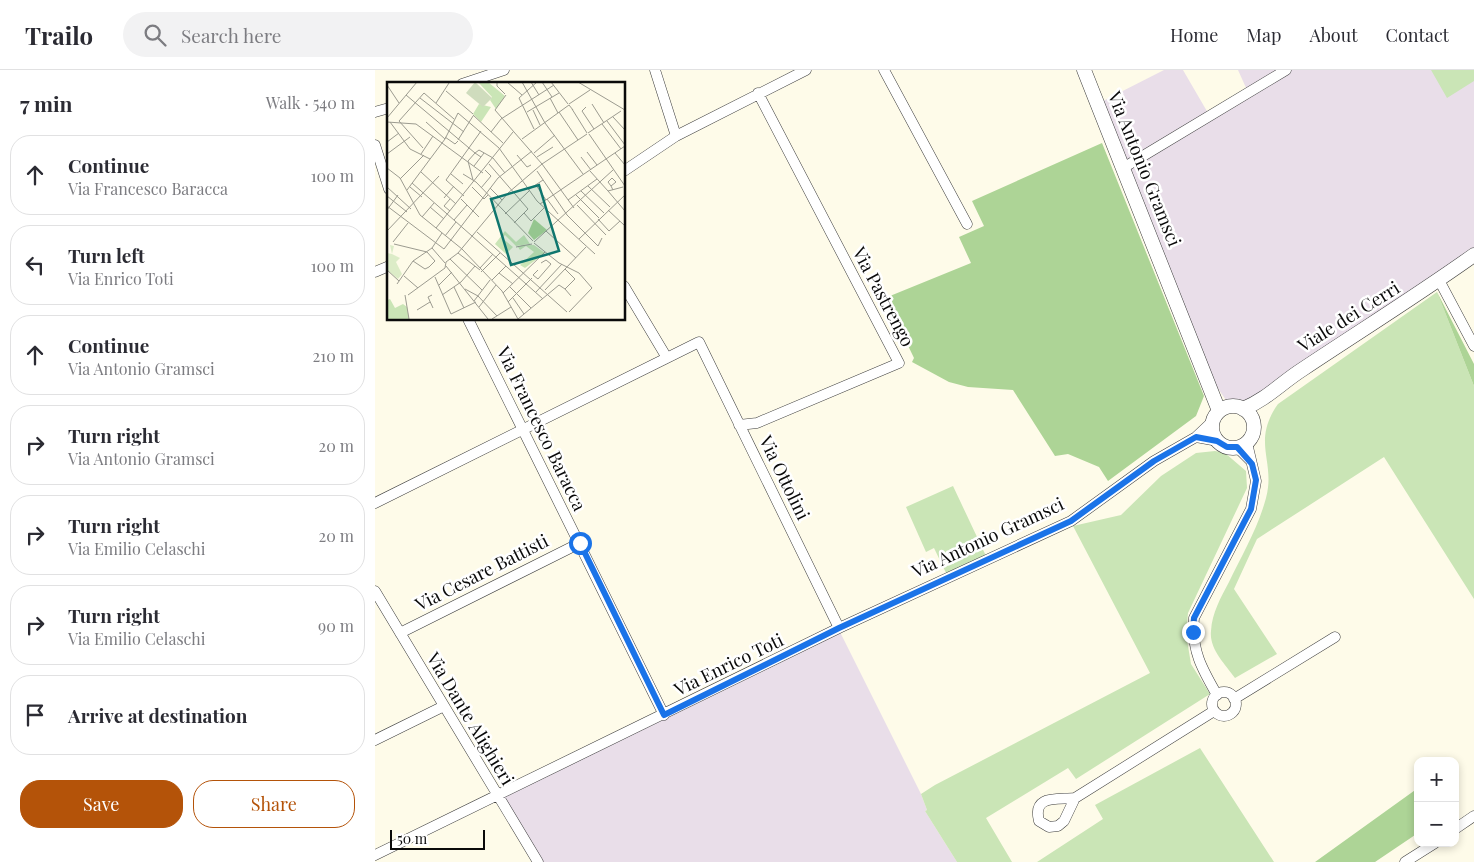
<!DOCTYPE html>
<html lang="en">
<head>
<meta charset="utf-8">
<style>
  :root { --surface:#fff; --page:#f2f2f3; --text:#2b2b33; --muted:#7c7c81; --line:#e1e1e2; --accent:#b45309 }
  body { margin:0; font-family:"Playfair Display",serif; background:var(--page); color:var(--text) }
  .controls { position:absolute; right:15px; bottom:15px; display:grid; overflow:hidden; border-radius:10px; box-shadow:0 2px 8px #0003 }
  .controls button { width:45px; height:45px; display:grid; place-items:center; padding:0; border:0; border-bottom:1px solid var(--line); background:var(--surface); color:var(--text); font:25px sans-serif }
  .scale { position:absolute; left:15px; bottom:12px; width:95px; box-sizing:border-box; padding-left:5px; border:2px solid #0a0a0a; border-top:0; font-size:14px; line-height:18px; white-space:nowrap; color:#0a0a0a; -webkit-text-stroke:4px #fff; paint-order:stroke }
  .stop { position:absolute; width:15px; height:15px; margin:-11px; border:4px solid #1a73e8; border-radius:50%; background:#fff }
  .stop.end { background:#1a73e8; border-color:#fff; box-shadow:0 1px 5px #0008 }
  .list { margin:0; padding:0; list-style:none }
  h2 { display:flex; justify-content:space-between; align-items:center; height:65px; margin:0; padding:0 20px; font-size:21px }
  h2 small { font-size:16px; font-weight:400; color:var(--muted) }
  .list li { display:grid; grid-template-columns:32px 1fr auto; gap:15px; align-items:center; box-sizing:border-box; height:80px; margin:0 10px 10px; padding:0 10px; border:1px solid var(--line); border-radius:20px }
  .list b { display:block; font-size:19px; white-space:nowrap }
  .list p { margin:0; font-size:16px; white-space:nowrap; color:var(--muted) }
  .list em { font-size:16px; font-style:normal; color:var(--muted) }
  .actions { display:flex; gap:10px; padding:15px 20px }
  .actions a { flex:1; padding:11px 0; border:1px solid var(--accent); border-radius:20px; text-align:center; font-size:18px; color:var(--accent) }
  .actions .main { background:var(--accent); color:#fff }
  .icon { flex:none; width:28px; height:28px; fill:none; stroke:currentColor; stroke-width:2; stroke-linecap:round; stroke-linejoin:round }
  .map { position:relative; flex:none; width:1099px; height:792px; overflow:hidden }
  header { display:flex; align-items:center; gap:30px; box-sizing:border-box; height:70px; padding:0 25px; background:var(--surface); border-bottom:1px solid var(--line) }
  header strong { font-size:24px }
  nav { display:flex; gap:28px; margin-inline-start:auto; font-size:18px }
  .search { width:350px; height:45px; background:var(--page); display:flex; align-items:center; gap:12px; box-sizing:border-box; padding:0 18px; border-radius:28px; color:var(--muted); font-size:19px }
  main { display:flex }
  aside { flex:1; background:var(--surface) }
  .map>svg:first-child { display:block }
  .industrial { fill:#e9dee9 }
  .green { fill:#cae5b6 }
  .forest { fill:#add496 }
  .lines { fill:none; stroke-linecap:round; stroke-linejoin:round }
  .minor-casing { stroke:#3d3d3d; stroke-width:11 }
  .tertiary-casing { stroke:#3d3d3d; stroke-width:15 }
  .minor { stroke:#fff; stroke-width:10 }
  .tertiary { stroke:#fff; stroke-width:14 }
  .route { stroke:#1a73e8; stroke-width:6 }
  .labels { text-anchor:middle; stroke-width:5; stroke-linejoin:round; paint-order:stroke }
  .street-label { font-size:18px; fill:#0a0a0a; stroke:#fff }
  .inset-road { fill:none; stroke:#9c9b90; stroke-width:1 }
  .view { fill:#0f766e; fill-opacity:0.15; stroke:#0f766e; stroke-width:2.5 }
  .inset-edge { fill:none; stroke:#0a0a0a; stroke-width:2.5 }
</style>
</head>
<body>
<header>
<strong>Trailo</strong>
<div class="search"><svg class="icon" aria-label="search" viewBox="0 0 24 24"><circle cx="10" cy="10" r="6"/><path d="M15 15l6 6"/></svg>Search here</div>
<nav><a>Home</a><a>Map</a><a>About</a><a>Contact</a></nav>
</header>
<main>
<aside>
<h2>7 min<small>Walk · 540 m</small></h2>
<ul class="list">
<li><svg class="icon" aria-label="ahead" viewBox="0 0 24 24"><path d="M12 20V5M6 11l6-6 6 6"/></svg><div><b>Continue</b><p>Via Francesco Baracca</p></div><em>100 m</em></li>
<li><svg class="icon" aria-label="left" viewBox="0 0 24 24"><path d="M17 20v-9H6M10 6l-5 5 5 5"/></svg><div><b>Turn left</b><p>Via Enrico Toti</p></div><em>100 m</em></li>
<li><svg class="icon" aria-label="ahead" viewBox="0 0 24 24"><path d="M12 20V5M6 11l6-6 6 6"/></svg><div><b>Continue</b><p>Via Antonio Gramsci</p></div><em>210 m</em></li>
<li><svg class="icon" aria-label="right" viewBox="0 0 24 24"><path d="M7 20v-9h11M14 6l5 5-5 5"/></svg><div><b>Turn right</b><p>Via Antonio Gramsci</p></div><em>20 m</em></li>
<li><svg class="icon" aria-label="right" viewBox="0 0 24 24"><path d="M7 20v-9h11M14 6l5 5-5 5"/></svg><div><b>Turn right</b><p>Via Emilio Celaschi</p></div><em>20 m</em></li>
<li><svg class="icon" aria-label="right" viewBox="0 0 24 24"><path d="M7 20v-9h11M14 6l5 5-5 5"/></svg><div><b>Turn right</b><p>Via Emilio Celaschi</p></div><em>90 m</em></li>
<li><svg class="icon" aria-label="arrive" viewBox="0 0 24 24"><path d="M6 21V4h12l-3 4 3 4H6"/></svg><div><b>Arrive at destination</b></div></li>
</ul>
<div class="actions"><a class="main">Save</a><a>Share</a></div>
</aside>
<div class="map">
<svg width="1099" height="792" viewBox="0 0 1099 792">
  <rect width="100%" height="100%" fill="#fefbe9"/>
  <path class="industrial" d="M 789,0 L 808,0 L 833,43 L 872,20 L 863,0 L 1099,0 L 1099,182 L 867,335 L 853,333 L 831,301 L 726,32 Z
    M 464,560 L 546,724 L 552,740 L 550,741 L 582,792 L 167,792 L 125,726 Z"/>
  <path class="green" d="M 1056,0 L 1099,0 L 1099,11 L 1072,28 Z
    M 1062,222 L 1099,316 L 1099,529 L 1009,387 L 882,469 L 859,519 L 902,584 L 860,608 C 850,594 834,579 836,561 C 837,543 846,527 854,512 C 867,485 883,458 891,428 C 901,391 876,372 903,334 Z
    M 840,381 L 850,383 L 871,401 L 872,418 L 813,543 L 811,564 L 816,594 L 835,624 L 701,709 L 693,698 L 611,748 L 637,792 L 582,792 L 550,741 L 552,740 L 546,724 L 560,715 L 775,603 L 698,456 L 746,445 L 786,406 L 821,383 Z
    M 578,416 L 611,486 L 572,505 L 559,478 L 551,482 L 531,437 Z
    M 825,678 L 899,792 L 662,792 L 728,749 L 720,735 Z"/>
  <path class="forest" d="M 727,73 L 829,326 L 821,346 L 733,411 L 724,397 L 693,384 L 680,386 L 638,320 L 593,317 L 574,312 L 537,292 L 539,288 L 510,228 L 596,193 L 584,167 L 609,156 L 597,131 Z
    M 1062,222 L 1099,294 L 1099,316 Z
    M 1043,718 L 1043,763 L 1000,792 L 940,792 Z"/>
  <g class="lines">
    <defs>
      <path id="minor" d="M 280,0 L 301,66
        M 509,0 L 592,154
        M 87,14 L 129,0
        M 0,42 L 14,38
        M 0,75 L 14,119
        M 748,98 L 911,0
        M 249,101 L 301,66 L 431,0
        M 0,202 L 14,196
        M 1064,210 L 1099,276
        M 249,216 L 292,288
        M 93,249 L 289,645
        M 364,355 L 382,353 L 524,293 L 383,23
        M 821,367 L 843,371
        M 862,377 L 876,391
        M 0,433 L 324,272 L 464,558
        M 0,521 L 163,792
        M 25,563 L 205,473
        M837 634a12 12 0 1 1 24 0a12 12 0 1 1-24 0Z
        M 842,625 C 827,599 816,580 819,548 L 876,439 L 881,411 L 872,373
        M 859,629 L 960,567
        M 0,670 L 69,636
        M 700,728 L 689,751 L 683,756 L 674,757 L 664,751 C 657,724 683,730 700,728 L 839,641
        M 1080,759 L 1099,746
        M 0,785 L 464,558 L 696,451 L 779,391 L 821,367 L 839,350
        M 1030,792 L 1060,773"/>
      <path id="tertiary" d="M 709,0 L 844,341
        M837 357a21 21 0 1 1 42 0a21 21 0 1 1-42 0Z
        M 868,339 C 892,329 906,313 928,299 C 985,261 1043,225 1099,185"/>
    </defs>
    <use href="#minor" class="minor-casing"/>
    <use href="#tertiary" class="tertiary-casing"/>
    <use href="#minor" class="minor"/>
    <use href="#tertiary" class="tertiary"/>
  </g>
  <g class="lines">
    <path class="route" d="M 205,473 L 289,645 L 464,558 L 696,451 L 779,391 L 821,367 L 842,371 L 852,377 L 862,377 L 877,394 L 881,410 L 876,439 L 819,548 L 818,562"/>
  </g>
  <g class="labels">
    <g class="street-label">
      <text transform="translate(769 99) rotate(68)" y="6">Via Antonio Gramsci</text>
      <text transform="translate(508 227) rotate(62)" y="6">Via Pastrengo</text>
      <text transform="translate(974 247) rotate(-32)" y="6">Viale dei Cerri</text>
      <text transform="translate(166 359) rotate(64)" y="6">Via Francesco Baracca</text>
      <text transform="translate(409 408) rotate(64)" y="6">Via Ottolini</text>
      <text transform="translate(613 468) rotate(-25)" y="6">Via Antonio Gramsci</text>
      <text transform="translate(107 503) rotate(-27)" y="6">Via Cesare Battisti</text>
      <text transform="translate(354 595) rotate(-26)" y="6">Via Enrico Toti</text>
      <text transform="translate(95 649) rotate(59)" y="6">Via Dante Alighieri</text>
    </g>
  </g>
  <g transform="translate(12 12)">
    <rect width="238" height="238" fill="#fefbe9"/>
    <path d="M 91,0 L 101,0 L 118,14 L 109,27 L 103,18 L 105,15 ZM 92,22 L 104,25 L 94,40 L 86,32 ZM 118,149 L 129,160 L 137,153 L 143,162 L 129,164 L 118,153 L 115,156 L 126,165 L 119,172 L 108,162 ZM 135,163 L 147,163 L 158,171 L 138,186 L 133,183 L 147,170 L 139,164 L 133,168 L 131,165 ZM 3,217 L 8,226 L 16,222 L 20,225 L 22,237 L 0,237 L 0,218 Z" fill="#cae5b6"/>
    <path d="M 147,137 L 160,148 L 147,158 L 141,151 Z" fill="#add496"/>
    <path d="M 88,0 L 105,16 L 96,25 L 79,11 Z" fill="#cfdcbd"/>
    <path d="M 3,163 L 7,164 L 5,172 L 13,176 L 9,180 L 15,192 L 11,197 L 0,188 L 0,171 L 5,172 Z" fill="#dcecc7"/>
    <path class="inset-road" d="M 110,0 L 110,4 L 118,12M 120,0 L 135,13M 135,0 L 158,41 L 196,92M 144,0 L 152,13M 155,0 L 165,15M 164,0 L 181,22M 191,0 L 238,28M 0,3 L 12,21M 59,9 L 86,32M 19,13 L 88,71 L 92,68 L 106,76 L 118,91M 119,13 L 108,28 L 127,50M 33,16 L 77,50M 163,16 L 171,31M 49,21 L 62,1M 182,22 L 203,8M 205,22 L 217,41M 199,25 L 195,29 L 207,47M 185,27 L 200,51M 146,28 L 153,43M 140,30 L 172,11M 172,30 L 191,58M 86,33 L 116,61M 226,35 L 238,48M 0,36 L 30,0M 12,39 L 37,11 L 67,37M 12,39 L 36,66M 220,39 L 238,63M 0,40 L 29,42 L 96,91M 3,40 L 23,67 L 43,77M 39,40 L 58,57M 215,42 L 234,67M 147,47 L 132,16 L 150,0M 104,50 L 114,37 L 167,3M 127,50 L 155,82 L 187,126M 201,51 L 234,29M 202,52 L 238,104M 58,55 L 68,62 L 71,59M 135,57 L 182,23 L 186,28M 71,58 L 86,34M 0,60 L 12,51M 200,70 L 210,83M 147,71 L 168,53M 228,71 L 238,83M 0,72 L 23,55M 34,72 L 46,54M 130,73 L 140,85 L 144,83M 150,75 L 166,65M 194,75 L 204,88M 81,79 L 86,98M 81,79 L 88,71 L 94,75M 102,82 L 141,127 L 127,141M 87,84 L 97,71M 0,86 L 13,96 L 33,133 L 75,167 L 115,209 L 131,237M 150,89 L 180,133 L 211,164 L 215,156M 203,89 L 221,109 L 236,105M 34,90 L 69,122M 64,92 L 76,102M 76,92 L 89,100 L 146,159M 13,97 L 37,73M 25,101 L 85,154M 149,103 L 159,118M 201,104 L 223,125M 224,104 L 229,100 L 225,96 L 221,100 L 224,104 L 226,108M 0,105 L 24,127M 23,105 L 35,115M 85,105 L 97,117 L 101,113M 94,106 L 104,94 L 98,88M 103,106 L 115,118M 20,108 L 58,57 L 71,31 L 112,66 L 150,119 L 208,172M 141,108 L 156,98M 194,109 L 217,131M 221,109 L 238,129M 189,113 L 212,136M 0,114 L 20,130M 77,114 L 59,98 L 94,49M 57,116 L 67,104M 74,117 L 92,135M 160,117 L 171,132M 181,118 L 210,97M 153,122 L 238,64M 190,123 L 219,153M 0,124 L 57,167M 43,125 L 57,137M 0,128 L 11,113M 221,128 L 237,143M 63,129 L 57,124 L 63,117M 137,131 L 144,139 L 157,126M 118,132 L 142,109M 35,135 L 47,121M 211,137 L 222,149 L 233,139M 67,138 L 80,123M 49,146 L 126,50M 0,149 L 52,94M 159,149 L 189,176M 90,150 L 180,230M 58,154 L 69,140M 85,154 L 156,217M 192,157 L 238,113M 6,160 L 21,141M 147,160 L 226,88M 147,161 L 172,181 L 192,191 L 205,206 L 182,230M 7,162 L 40,170 L 48,179 L 42,185M 129,165 L 145,162M 45,166 L 58,181M 57,167 L 111,96 L 145,69M 71,171 L 93,188M 63,177 L 95,208M 26,179 L 38,187 L 42,185M 59,184 L 101,237M 93,186 L 106,172M 178,187 L 188,197 L 178,207 L 184,214M 0,188 L 12,199M 151,188 L 146,193 L 151,197 L 164,182 L 159,178 L 154,181M 94,190 L 113,171M 112,191 L 126,202M 17,194 L 31,206M 48,195 L 64,232 L 89,220M 105,198 L 119,184M 10,202 L 26,179 L 45,166 L 55,151M 52,203 L 65,190M 67,205 L 77,226M 123,205 L 144,226M 78,207 L 91,214 L 110,234M 158,208 L 199,165M 149,210 L 175,182M 116,211 L 158,170M 18,213 L 22,237M 21,213 L 58,186 L 59,180 L 71,171 L 121,111 L 155,82 L 200,52M 45,213 L 41,215 L 46,226M 55,213 L 74,200 L 88,184M 126,216 L 137,232M 87,219 L 103,198M 121,220 L 145,196M 92,225 L 109,203M 30,228 L 43,220M 105,237 L 124,225M 131,237 L 172,203 L 178,207"/>
    <path class="view" d="M 152,103 L 172,169 L 124,183 L 104,117 Z"/>
    <rect width="238" height="238" class="inset-edge"/>
  </g>
</svg>
<div class="controls">
<button>+</button>
<button>−</button>
</div>
<div class="scale">50 m</div>
<div class="stop" style="left:205px;top:473px"></div>
<div class="stop end" style="left:818px;top:562px"></div>
</div>
</main>
</body>
</html>
